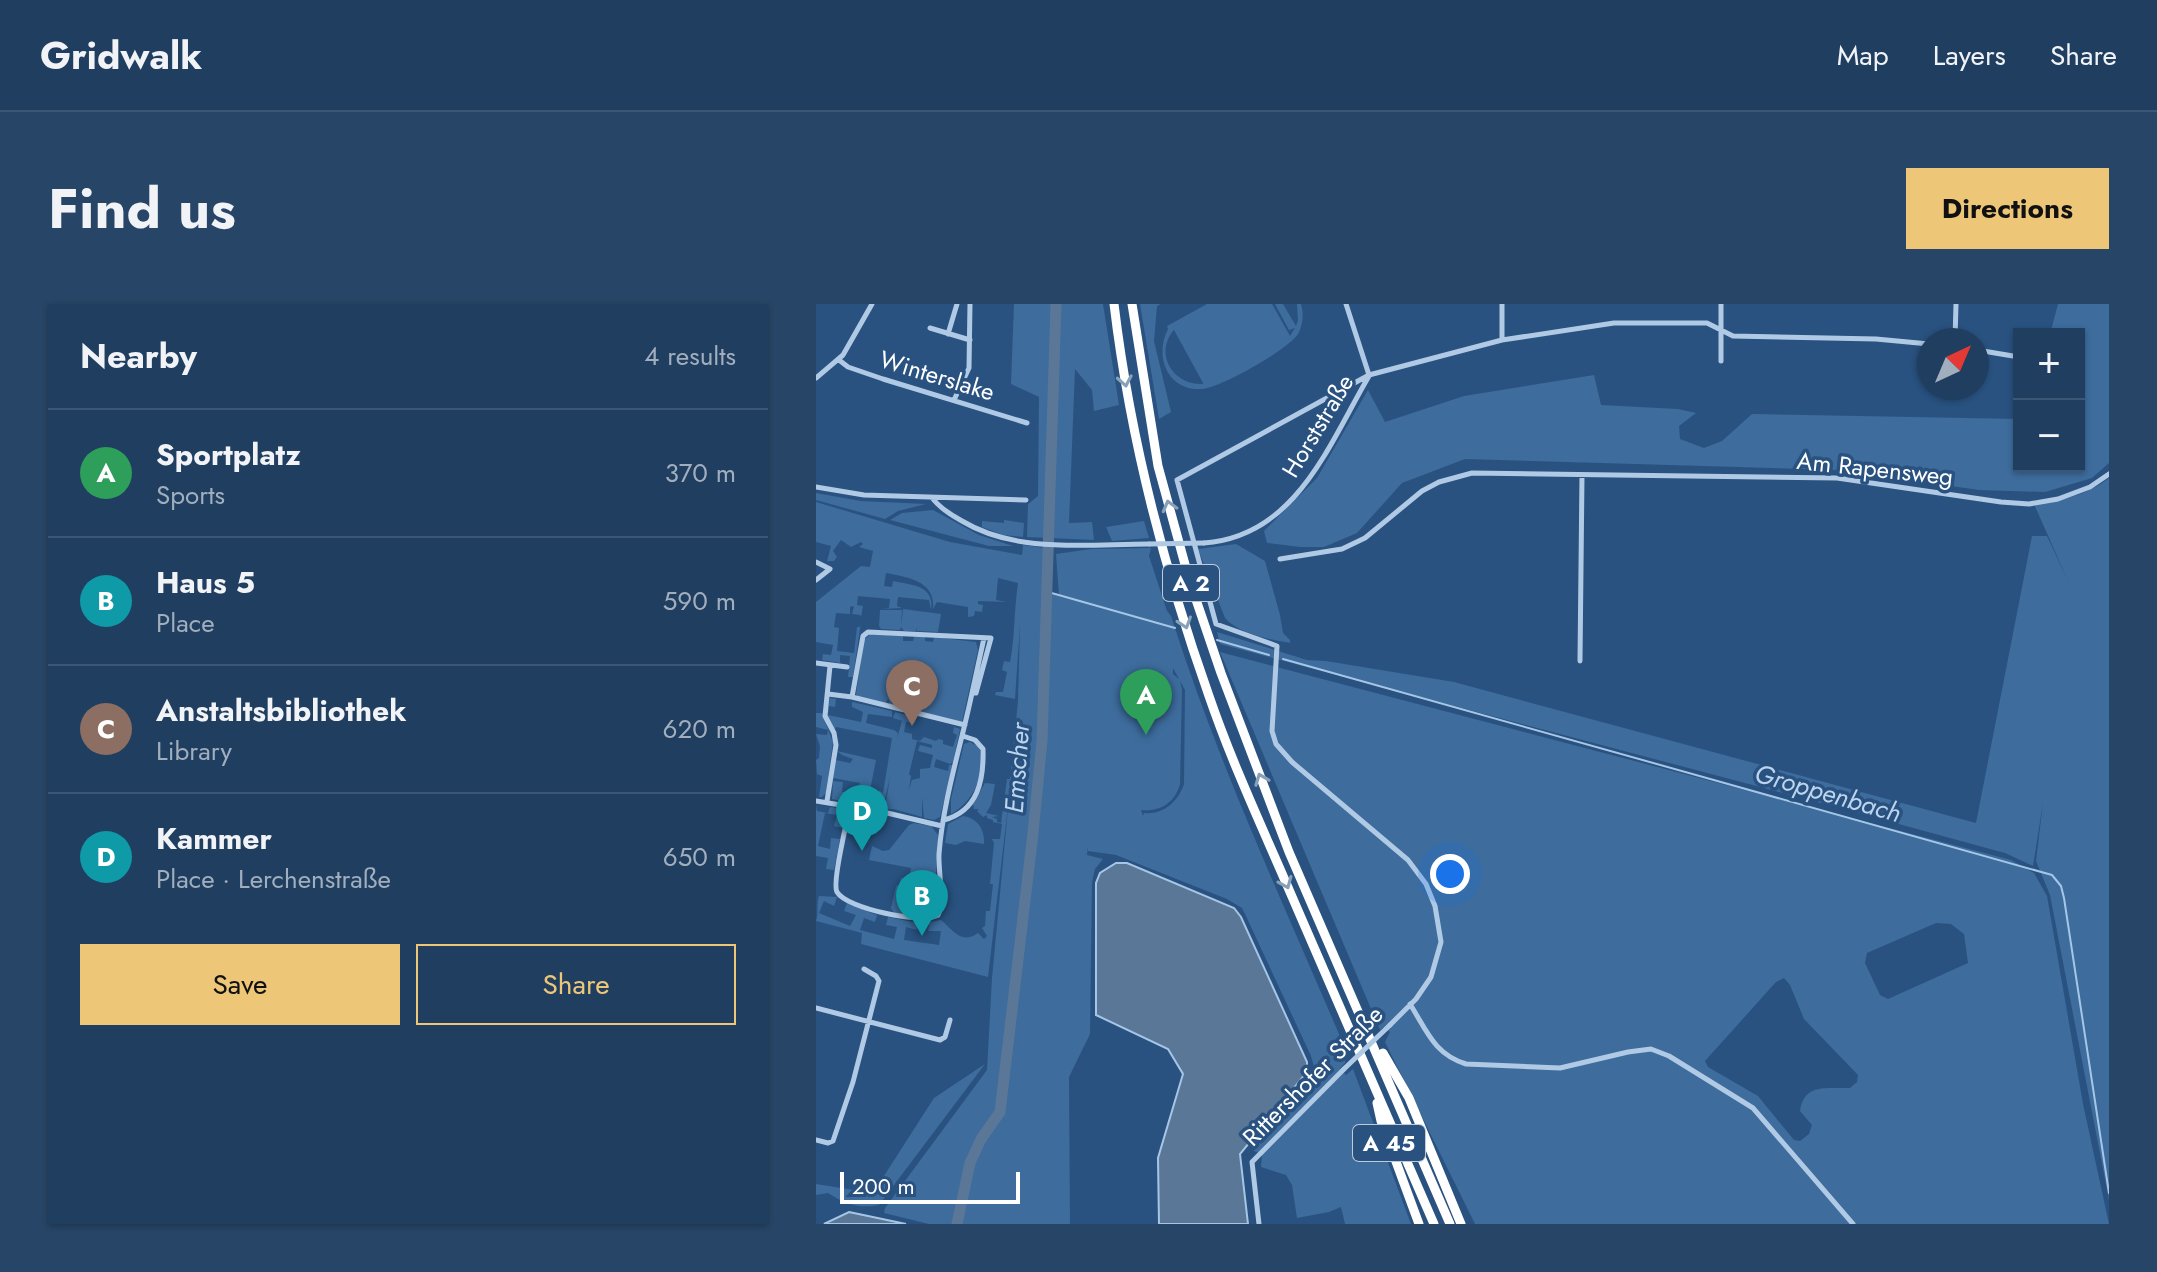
<!DOCTYPE html>
<html lang="en">
<head>
<meta charset="utf-8">
<style>
  :root { --surface:#1f3e60; --page:#274566; --text:#f1f3f6; --muted:#a1aebd; --line:#3c5775; --accent:#edc677 }
  body { margin:0; font-family:Jost,sans-serif; background:var(--page); color:var(--text) }
  .controls { position:absolute; right:24px; top:24px; display:grid; overflow:hidden; border-radius:0px; box-shadow:0 2px 6px #0004 }
  .controls button { width:72px; height:72px; display:grid; place-items:center; padding:0; border:0; border-bottom:2px solid var(--line); background:var(--surface); color:var(--text); font:40px sans-serif }
  .compass { position:absolute; left:1101px; top:24px; width:72px; height:72px; border-radius:50%; background:var(--surface); box-shadow:0 2px 6px #0004; rotate:44deg }
  .scale { position:absolute; left:24px; bottom:20px; width:180px; box-sizing:border-box; padding-left:8px; border:4px solid #fff; border-top:0; font-size:22px; line-height:28px; white-space:nowrap; color:#fff; -webkit-text-stroke:6px #295280; paint-order:stroke }
  .you { position:absolute; left:634px; top:570px; width:28px; height:28px; margin:-20px; border:6px solid #fff; border-radius:50%; background:#1a73e8; box-shadow:0 0 0 12px #1a73e833 }
  .badge { display:grid; place-items:center; width:52px; height:52px; border-radius:50%; background:var(--accent); color:#fff; font-size:26px; font-weight:700 }
  .pin { position:absolute; translate:-50% -66px; filter:drop-shadow(0 2px 4px #0008) }
  .pin::after { content:''; position:absolute; top:42px; width:28px; height:24px; background:inherit; clip-path:polygon(0 0,100% 0,50% 100%) }
  .list { margin:0; padding:0; list-style:none }
  h2 { display:flex; justify-content:space-between; align-items:center; height:104px; margin:0; padding:0 32px; font-size:34px }
  h2 small { font-size:26px; font-weight:400; color:var(--muted) }
  .list li { display:grid; grid-template-columns:52px 1fr auto; gap:24px; align-items:center; box-sizing:border-box; height:128px; padding:0 32px; border-top:2px solid var(--line) }
  .list b { display:block; font-size:30px; white-space:nowrap }
  .list p { margin:0; font-size:26px; white-space:nowrap; color:var(--muted) }
  .list em { font-size:26px; font-style:normal; color:var(--muted) }
  .actions { display:flex; gap:16px; padding:24px 32px }
  .actions a { flex:1; padding:18px 0; border:2px solid var(--accent); border-radius:0px; text-align:center; font-size:28px; color:var(--accent) }
  .actions .main { background:var(--accent); color:#111 }
  .map { position:relative; flex:none; width:1293px; height:920px; overflow:hidden; border-radius:0px }
  header { display:flex; align-items:center; gap:48px; box-sizing:border-box; height:112px; padding:0 40px; background:var(--surface); border-bottom:2px solid var(--line) }
  header strong { font-size:38px }
  nav { display:flex; gap:44px; margin-inline-start:auto; font-size:28px }
  .intro { display:flex; align-items:center; justify-content:space-between; box-sizing:border-box; height:192px; padding:0 48px }
  h1 { margin:0; font-size:56px }
  .button { padding:20px 36px; border-radius:0px; background:var(--accent); color:#111; font-size:28px; font-weight:700 }
  main { display:flex; gap:48px; padding:0 48px }
  aside { flex:1; background:var(--surface); border-radius:0px; box-shadow:0 2px 6px #0004 }
  .map>svg:first-child { display:block }
  .green { fill:#3d6c9d; fill-rule:evenodd }
  .water { fill:#5b7798; stroke:#a5c6e6; stroke-width:2 }
  .lines { fill:none; stroke-linecap:round; stroke-linejoin:round }
  .stream { stroke:#a5c6e6; stroke-width:2 }
  .river { stroke:#5b7798; stroke-width:11 }
  .minor { stroke:#b0cae5; stroke-width:5 }
  .motorway { stroke:#fff; stroke-width:9 }
  .minor-bridge { stroke:#b0cae5; stroke-width:5 }
  .oneway { stroke:#89a0b9 }
  .labels { text-anchor:middle; stroke-width:7; stroke-linejoin:round; paint-order:stroke }
  .shield { fill:#295280; stroke:#bfcbd9; stroke-width:2 }
  .shield-label { font-size:22px; font-weight:bold; fill:#fff }
  .street-label { font-size:24px; fill:#fff; stroke:#295280 }
  .water-label { font-size:26px; font-style:italic; fill:#bcd4ed; stroke:#295280 }
</style>
</head>
<body>
<header>
<strong>Gridwalk</strong>
<nav><a>Map</a><a>Layers</a><a>Share</a></nav>
</header>
<div class="intro"><h1>Find us</h1><a class="button">Directions</a></div>
<main>
<aside>
<h2>Nearby<small>4 results</small></h2>
<ul class="list">
<li><span class="badge" style="background:#2e9e5b">A</span><div><b>Sportplatz</b><p>Sports</p></div><em>370 m</em></li>
<li><span class="badge" style="background:#0f9aa8">B</span><div><b>Haus 5</b><p>Place</p></div><em>590 m</em></li>
<li><span class="badge" style="background:#8d6e63">C</span><div><b>Anstaltsbibliothek</b><p>Library</p></div><em>620 m</em></li>
<li><span class="badge" style="background:#0f9aa8">D</span><div><b>Kammer</b><p>Place · Lerchenstraße</p></div><em>650 m</em></li>
</ul>
<div class="actions"><a class="main">Save</a><a>Share</a></div>
</aside>
<div class="map">
<svg width="1293" height="920" viewBox="0 0 1293 920">
  <rect width="100%" height="100%" fill="#295280"/>
  <path class="green" d="M 198,0 L 287,0 L 303,101 L 278,107 L 276,86 L 259,65 L 253,219 L 276,218 L 278,236 L 211,233 L 212,200 L 222,192 L 223,93 L 195,80 Z
    M 324,0 L 345,0 L 341,2 L 338,37 L 355,108 L 343,115 Z
    M 391,0 L 456,0 L 474,32 L 479,24 L 473,26 L 459,0 L 467,0 L 480,22 L 482,16 L 481,0 L 485,0 C 488,10 487,21 482,30 C 473,45 404,84 386,85 C 351,87 338,52 352,25 L 351,22 ZM 358,26 L 387,79 L 387,80 C 358,82 337,50 358,26 Z
    M 1242,0 L 1293,0 L 1293,159 L 1276,174 L 1229,188 L 1163,186 L 1021,166 L 649,155 L 586,179 L 541,229 L 508,243 L 484,243 L 451,239 L 448,227 L 501,174 L 552,86 L 569,118 L 648,92 L 778,71 L 785,101 L 862,105 L 880,109 L 863,122 L 864,135 L 888,144 L 906,137 L 936,110 L 1203,115 L 1203,162 L 1263,162 L 1263,30 L 1234,30 Z
    M 1293,174 L 1293,896 L 1234,591 L 1220,557 L 1227,499 L 1217,562 L 1189,549 L 1046,510 L 404,340 L 401,328 L 491,356 L 510,357 L 638,378 L 1160,519 L 1216,232 L 1231,232 L 1252,277 L 1218,200 C 1245,197 1271,191 1293,174 Z
    M 0,189 L 45,197 L 110,200 L 82,207 L 69,215 L 0,196 Z
    M 0,198 L 134,238 L 206,251 L 207,241 L 228,244 L 228,287 L 248,294 L 243,291 L 240,250 L 275,245 L 335,244 L 333,252 L 351,307 L 355,312 C 402,460 468,601 529,744 L 529,759 L 524,764 L 530,771 L 537,765 L 595,920 L 529,920 L 525,903 L 513,908 L 481,914 L 476,881 L 470,871 L 445,863 L 446,850 L 438,847 L 439,841 L 491,778 L 498,763 L 495,752 L 429,610 L 426,604 L 411,595 L 300,551 L 272,547 L 272,542 L 271,551 L 287,555 L 279,565 L 276,578 L 274,730 L 253,773 L 254,920 L 113,920 L 68,909 L 69,904 L 171,766 L 176,674 L 193,494 L 172,673 L 45,640 L 46,629 L 0,617 C 3,609 0,600 3,592 L 21,593 L 18,602 L 8,597 L 3,609 L 34,622 L 40,611 L 28,607 L 31,599 L 61,611 L 59,618 L 48,614 L 44,626 L 78,635 L 81,623 L 70,621 L 72,613 L 102,619 L 101,626 L 90,623 L 88,636 L 123,641 L 125,627 L 112,627 L 114,618 L 125,616 C 137,626 145,641 162,629 L 168,635 L 171,632 L 166,624 L 169,622 L 170,607 L 174,607 L 177,580 L 174,580 L 178,539 L 176,535 L 184,535 L 186,520 L 177,518 L 177,516 L 171,514 L 171,511 L 167,513 L 161,507 L 163,505 L 158,505 L 157,500 L 169,479 L 179,480 L 175,501 L 170,509 L 183,512 L 176,513 L 181,515 L 181,518 L 185,519 L 191,475 L 194,475 L 202,397 L 204,321 L 199,395 L 179,391 L 180,388 L 187,388 L 191,368 L 186,366 L 188,357 L 194,358 C 199,334 198,305 202,279 L 182,274 L 180,296 L 191,298 L 162,297 L 162,300 L 167,301 L 166,308 L 159,307 L 158,312 L 152,313 L 152,303 L 121,298 L 117,305 C 120,277 91,273 70,269 L 68,282 L 76,283 L 77,277 C 95,281 119,281 115,306 L 113,296 L 82,293 L 81,302 L 86,304 L 65,305 L 73,304 L 74,295 L 42,292 L 41,301 L 47,302 L 45,313 L 44,311 L 36,310 L 38,302 L 34,303 L 34,310 L 20,309 L 18,323 L 23,324 L 21,347 L 38,349 L 41,323 L 44,323 L 45,318 L 37,373 L 32,373 L 34,352 L 24,351 L 24,359 L 6,356 L 7,350 L 15,351 L 17,341 L 0,338 L 0,298 L 45,262 L 54,263 L 57,247 L 43,243 L 47,240 L 45,238 L 35,243 L 25,236 L 17,247 L 21,253 L 18,257 L 11,257 L 15,242 L 0,238 ZM 357,364 L 369,386 L 368,480 C 362,498 347,511 328,509 L 327,512 L 325,506 C 344,508 359,499 364,480 L 366,386 L 364,376 L 357,370 Z
    M 117,206 L 163,231 L 197,242 L 173,242 L 74,216 L 86,209 Z
    M 188,216 L 208,219 L 207,233 L 187,231 L 166,223 L 166,217 L 188,219 Z
    M 328,217 L 333,234 L 296,237 L 290,223 Z
    M 420,240 L 449,257 L 464,311 L 467,329 L 474,336 L 474,339 C 453,335 423,330 409,314 L 382,245 Z
    M 87,305 L 125,310 L 122,328 L 101,327 L 100,324 L 100,327 L 88,327 L 85,323 L 84,326 L 65,325 L 63,322 L 64,306 L 86,306 L 85,322 Z
    M 54,330 L 87,332 L 87,337 L 97,337 L 98,333 L 109,333 L 109,337 L 117,338 L 118,333 L 160,338 L 162,346 L 146,418 L 73,400 L 73,396 L 71,396 L 70,400 L 42,393 L 40,390 L 48,336 Z
    M 404,348 L 1195,556 L 1218,569 L 1231,592 L 1267,800 L 1293,920 L 659,920 L 569,738 L 574,728 L 568,723 L 564,726 ZM 1120,619 L 1135,620 L 1148,630 L 1152,659 L 1072,695 L 1064,691 L 1049,659 L 1051,649 ZM 968,674 L 974,681 L 988,715 L 1042,771 L 1041,778 L 1034,784 C 1012,785 988,778 984,807 L 996,821 L 993,830 L 984,837 L 978,836 L 942,792 L 892,763 L 889,757 L 960,678 Z
    M 14,394 L 20,395 L 19,403 L 13,402 L 12,411 L 45,418 L 47,408 L 36,403 L 36,398 L 76,407 L 76,413 L 52,410 L 50,419 L 78,426 L 82,429 L 81,435 L 86,417 L 90,418 L 77,414 L 79,408 L 100,413 L 99,419 L 90,418 L 88,428 L 96,430 L 96,435 L 104,437 L 108,433 L 120,437 L 122,435 L 127,436 L 127,440 L 137,443 L 141,431 L 137,429 L 138,423 L 144,425 L 137,458 L 134,460 L 120,455 L 118,463 L 132,467 L 133,461 L 137,461 L 124,513 L 118,516 L 108,514 L 106,493 L 106,513 L 78,505 L 69,505 L 74,473 L 67,504 L 54,502 L 54,499 L 63,498 L 63,486 L 67,489 L 76,434 L 20,423 L 18,427 L 11,412 ZM 101,437 L 116,441 L 116,444 L 104,441 L 102,447 L 117,451 L 114,464 L 104,465 L 104,474 L 96,476 L 93,486 L 95,472 L 93,470 Z
    M 0,409 L 6,409 L 17,438 L 10,489 L 6,493 L 3,493 L 6,472 L 1,470 L 0,456 L 3,454 L 4,442 L 0,430 L 11,431 L 12,426 L 0,423 Z
    M 154,438 L 163,443 C 171,469 158,497 135,510 L 135,495 L 148,440 Z
    M 21,447 L 60,456 L 51,502 L 16,495 L 17,477 L 27,478 L 26,488 L 39,490 L 44,479 L 17,474 L 20,456 L 34,459 L 37,455 L 26,451 Z
    M 0,501 L 1,507 L 12,509 L 14,503 L 26,505 L 29,509 L 26,524 L 18,522 L 21,511 L 9,509 L 2,542 L 14,545 L 15,534 L 24,535 L 18,566 L 10,565 L 12,554 L 0,552 Z
    M 147,512 C 162,514 169,526 168,540 L 149,537 L 140,541 L 129,539 L 132,520 Z
    M 98,519 L 115,522 L 122,531 L 120,570 L 108,573 L 110,583 L 98,608 L 104,609 L 104,612 L 78,609 L 75,604 L 80,582 L 83,581 L 85,574 L 93,575 L 95,564 L 53,556 L 56,542 L 67,547 L 73,546 L 93,521 Z
    M 169,760 L 63,901 C 43,905 29,900 12,889 L 0,891 L 0,880 L 57,889 L 118,794 Z"/>
  <path class="water" d="M 300,559 L 311,559 L 418,604 L 425,613 L 491,758 L 491,768 L 424,850 L 432,920 L 343,920 L 342,854 L 367,770 L 352,745 L 280,711 L 280,579 L 284,569 Z
    M 33,908 L 90,920 L 8,920 Z"/>
  <g class="lines">
    <path class="stream" d="M 232,288 L 359,324
      M 401,336 L 453,351
      M 467,355 L 1236,571 L 1245,582 L 1248,594 L 1293,889"/>
    <path class="river" d="M 141,920 L 154,859 L 165,835 L 184,808 L 217,529 L 226,437 L 240,0"/>
    <path class="minor" d="M 530,0 L 553,71
      M 114,24 L 154,36
      M 132,30 L 141,0
      M 686,36 L 686,0
      M 1139,36 L 1140,0
      M 1161,46 L 1203,53
      M 23,56 L 32,63 L 67,75 L 211,119
      M 905,57 L 905,0
      M 0,74 L 27,51 L 56,0
      M 138,96 L 153,64 L 154,0
      M 0,183 L 48,191 L 210,196
      M 117,195 C 125,205 135,211 146,217 C 201,250 271,240 333,240
      M 388,239 C 480,232 512,142 553,72
      M 464,255 L 526,245 L 549,234 L 606,187 L 623,178 L 656,169 L 1021,174 L 1185,198 L 1213,200 L 1242,195 L 1274,183 L 1293,170
      M 0,258 L 14,265 L 0,276
      M 764,357 L 766,171
      M 0,359 L 31,363
      M 158,389 L 156,389 L 168,334
      M 12,390 L 36,393 L 149,421
      M 36,393 L 47,332 L 52,328 L 175,334 L 160,389
      M 0,497 L 67,508 L 126,522
      M 11,497 L 20,441 L 18,429 L 9,412 L 14,362
      M 35,502 C 31,515 16,579 21,588 C 31,605 106,620 122,611 C 129,601 122,565 123,550 C 127,496 145,442 156,389
      M 128,516 C 162,507 168,476 167,445 L 159,436 L 147,432
      M 594,700 C 611,727 618,750 650,760 L 744,764 L 812,748 L 835,745 L 853,752 L 937,804 L 1037,920
      M 0,704 L 124,736 L 129,733 L 134,716
      M 574,721 L 600,695 L 615,673 L 625,638 L 619,602 L 610,580 L 592,556 L 476,458 L 460,440 L 456,427 L 461,342 L 400,320 L 361,176 L 553,71 L 686,36 L 798,19 L 891,19 L 917,32 L 1060,35 L 1113,40
      M 0,836 L 12,839 L 17,837 L 37,778 L 63,677 L 60,672 L 48,665
      M 443,920 L 436,858 L 528,765"/>
    <path class="motorway" d="M 298,0 C 314,134 348,265 393,392 C 416,459 446,523 474,588 C 522,698 570,809 618,920
      M 316,0 L 342,162 L 373,275 L 405,369 L 473,548 L 634,920
      M 567,749 L 593,794 L 645,920
      M 561,799 L 565,817 L 603,920"/>
    <path class="minor-bridge" d="M 333,240 L 388,239
      M 528,765 L 574,721"/>
  </g>
  <defs><path id="oneway-chevron" d="M-2-3.5L2.5 0L-2 3.5" fill="none" stroke-width="1.6" stroke-linecap="round" stroke-linejoin="round" transform="scale(2)"/></defs>
  <g class="oneway">
    <use href="#oneway-chevron" transform="translate(309 77) rotate(80)"/>
    <use href="#oneway-chevron" transform="translate(353 202) rotate(-105)"/>
    <use href="#oneway-chevron" transform="translate(369 319) rotate(72)"/>
    <use href="#oneway-chevron" transform="translate(445 475) rotate(-111)"/>
    <use href="#oneway-chevron" transform="translate(470 579) rotate(67)"/>
  </g>
  <g class="labels">
    <g class="shield">
      <rect x="347" y="261" width="56" height="36" rx="6"/>
      <rect x="537" y="821" width="72" height="36" rx="6"/>
    </g>
    <g class="shield-label">
      <text x="375" y="287">A 2</text>
      <text x="573" y="847">A 45</text>
    </g>
    <g class="street-label">
      <text transform="translate(121 72) rotate(17)" y="8">Winterslake</text>
      <text transform="translate(502 122) rotate(-59)" y="8">Horststraße</text>
      <text transform="translate(1059 165) rotate(6)" y="8">Am Rapensweg</text>
      <text transform="translate(497 772) rotate(-45)" y="8">Rittershofer Straße</text>
    </g>
    <g class="water-label">
      <text transform="translate(201 464) rotate(-86)" y="9">Emscher</text>
      <text transform="translate(1012 489) rotate(16)" y="9">Groppenbach</text>
    </g>
  </g>
</svg>
<div class="controls">
<button>+</button>
<button>−</button>
</div>
<svg class="compass" viewBox="-18 -18 36 36"><path d="M0-13l5 13h-10z" fill="#e53935"/><path d="M0 13l5-13h-10z" fill="#a1aebd"/></svg>
<div class="scale">200 m</div>
<div class="you"></div>
<div class="pin badge" style="left:330px;top:431px;background:#2e9e5b">A</div>
<div class="pin badge" style="left:106px;top:632px;background:#0f9aa8">B</div>
<div class="pin badge" style="left:96px;top:422px;background:#8d6e63">C</div>
<div class="pin badge" style="left:46px;top:547px;background:#0f9aa8">D</div>
</div>
</main>
</body>
</html>
